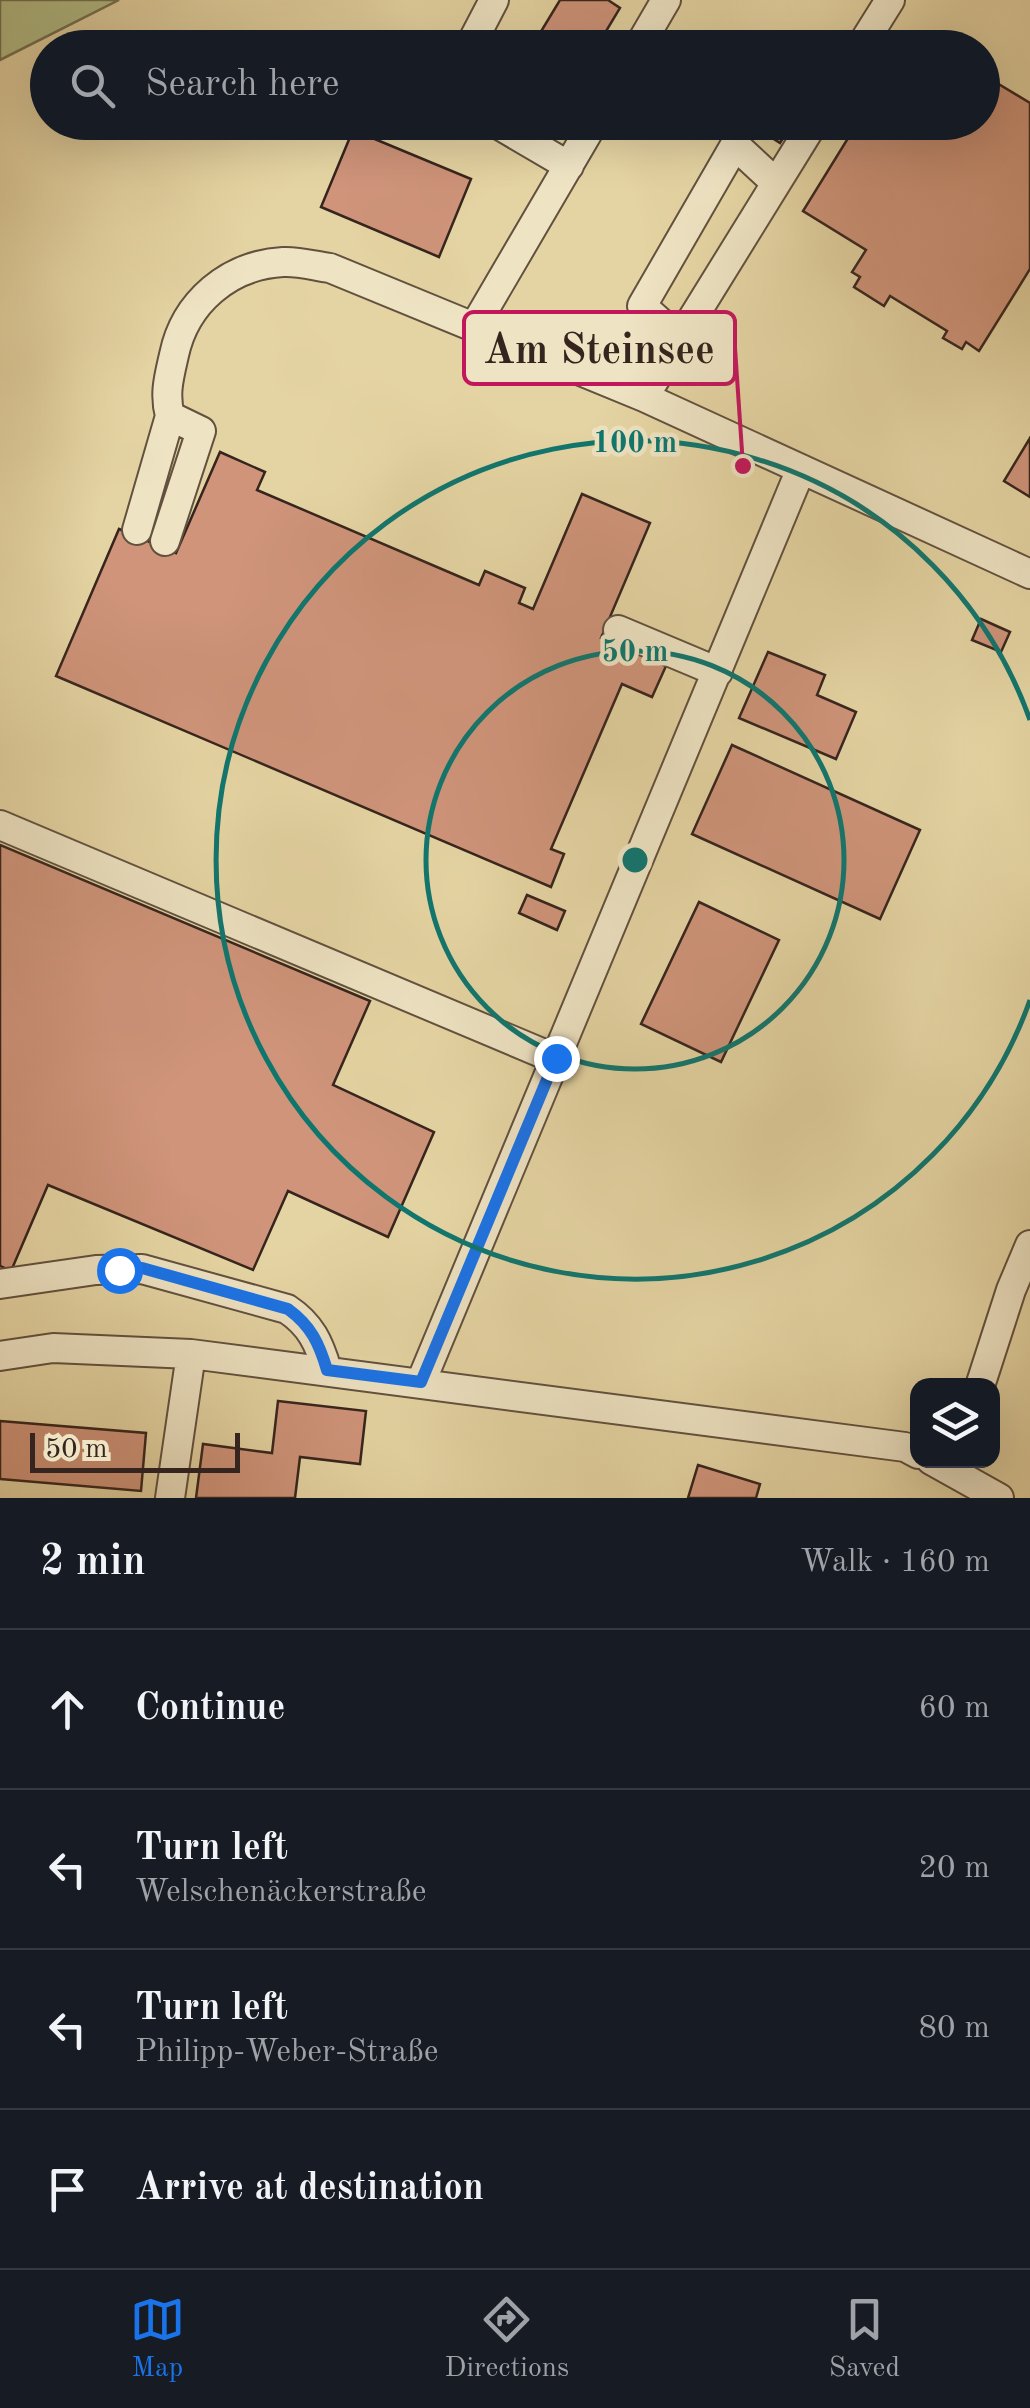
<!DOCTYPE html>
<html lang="en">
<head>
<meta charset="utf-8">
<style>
  :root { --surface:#171b24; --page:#242831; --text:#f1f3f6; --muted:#9ea1a6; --line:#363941; --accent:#1a73e8 }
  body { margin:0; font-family:"Old Standard TT",serif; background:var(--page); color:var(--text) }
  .controls { position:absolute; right:30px; bottom:30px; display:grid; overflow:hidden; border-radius:20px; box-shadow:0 10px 40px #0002 }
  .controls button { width:90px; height:90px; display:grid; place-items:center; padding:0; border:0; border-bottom:2px solid var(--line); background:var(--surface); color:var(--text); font:50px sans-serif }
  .scale { position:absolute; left:30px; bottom:25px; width:210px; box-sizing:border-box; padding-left:10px; border:5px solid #36251e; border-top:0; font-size:28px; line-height:35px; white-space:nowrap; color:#36251e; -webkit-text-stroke:8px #eee3c3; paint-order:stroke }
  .stop { position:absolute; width:30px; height:30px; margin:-22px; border:8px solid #1a73e8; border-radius:50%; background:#fff }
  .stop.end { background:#1a73e8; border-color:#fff; box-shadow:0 2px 10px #0008 }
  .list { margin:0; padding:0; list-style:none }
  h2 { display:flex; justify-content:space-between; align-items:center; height:130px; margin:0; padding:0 40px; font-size:42px }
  h2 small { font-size:32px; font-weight:400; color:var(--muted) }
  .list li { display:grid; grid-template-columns:65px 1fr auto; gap:30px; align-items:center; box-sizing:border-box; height:160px; padding:0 40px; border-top:2px solid var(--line) }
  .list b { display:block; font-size:38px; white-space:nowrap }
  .list p { margin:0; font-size:32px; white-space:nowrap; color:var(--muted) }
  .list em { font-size:32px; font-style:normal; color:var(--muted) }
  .icon { flex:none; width:55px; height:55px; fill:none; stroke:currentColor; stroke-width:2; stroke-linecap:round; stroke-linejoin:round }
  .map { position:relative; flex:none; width:1030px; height:1498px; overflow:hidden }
  .search { position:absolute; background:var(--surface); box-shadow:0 10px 40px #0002; left:30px; right:30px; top:30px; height:110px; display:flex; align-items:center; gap:25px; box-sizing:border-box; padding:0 35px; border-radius:55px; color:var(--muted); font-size:38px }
  .sheet { height:770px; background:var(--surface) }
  nav { display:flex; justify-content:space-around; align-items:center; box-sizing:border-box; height:140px; border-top:2px solid var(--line); background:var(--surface); font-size:28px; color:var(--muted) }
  nav a { display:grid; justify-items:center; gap:5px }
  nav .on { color:var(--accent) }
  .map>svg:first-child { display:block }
  .green { fill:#b2bd87; stroke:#747152; stroke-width:2.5 }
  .building { fill:#cf947a; stroke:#36251e; stroke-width:2.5 }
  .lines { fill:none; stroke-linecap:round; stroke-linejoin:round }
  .minor-casing { stroke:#62513f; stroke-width:32 }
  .minor { stroke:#eee3c3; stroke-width:28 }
  .route { stroke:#1a73e8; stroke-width:12 }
  .ring { fill:none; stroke:#0f766e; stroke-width:5 }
  .centre { fill:#0f766e; stroke:#eee3c3; stroke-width:5 }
  .ring-label { font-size:30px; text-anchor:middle; font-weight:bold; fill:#0f766e; stroke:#eee3c3; stroke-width:9; stroke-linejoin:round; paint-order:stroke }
  .leader { fill:none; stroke:#c2185b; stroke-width:4 }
  .callout-dot { fill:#c2185b; stroke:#eee3c3; stroke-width:4 }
  .callout { fill:#eee3c3; stroke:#c2185b; stroke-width:4 }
  .callout-label { font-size:42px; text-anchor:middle; font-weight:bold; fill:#36251e }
</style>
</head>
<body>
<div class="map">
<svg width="1030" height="1498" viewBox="0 0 1030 1498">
  <rect width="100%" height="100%" fill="#e5d4a3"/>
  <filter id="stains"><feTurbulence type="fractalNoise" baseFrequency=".002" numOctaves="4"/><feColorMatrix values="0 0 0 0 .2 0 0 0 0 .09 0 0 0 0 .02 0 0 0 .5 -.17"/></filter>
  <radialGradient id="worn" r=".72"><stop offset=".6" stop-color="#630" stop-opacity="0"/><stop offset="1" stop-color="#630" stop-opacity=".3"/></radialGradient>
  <path class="green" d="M 0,0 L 119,0 L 0,60 Z"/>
  <path class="building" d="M 560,0 L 608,0 L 620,8 L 596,48 L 531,48 Z
    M 914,32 L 939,48 L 904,48 Z
    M 680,33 L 704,48 L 671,48 Z
    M 982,74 L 1030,103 L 1030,269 L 979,351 L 966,342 L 962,349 L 943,338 L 947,331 L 890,296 L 884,306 L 854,287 L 860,277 L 852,272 L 866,250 L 803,211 L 858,122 L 982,122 Z
    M 520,122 L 549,122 L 541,136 Z
    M 747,122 L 793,122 L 780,143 Z
    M 353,130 L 471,179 L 439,257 L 321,207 Z
    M 1030,438 L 1030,497 L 1004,481 Z
    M 220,452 L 265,472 L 257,490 L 479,585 L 485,571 L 525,588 L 519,603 L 533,609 L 582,494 L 650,523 L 601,638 L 666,666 L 652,697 L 622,684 L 551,849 L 564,854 L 551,887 L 56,676 L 119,529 L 176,553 Z
    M 981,619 L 1010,632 L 1001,652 L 972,640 Z
    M 768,652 L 825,675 L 817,695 L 856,712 L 836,759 L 739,718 Z
    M 732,745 L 920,830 L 880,919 L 692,834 Z
    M 0,845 L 370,1001 L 333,1085 L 434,1132 L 388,1237 L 288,1191 L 253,1270 L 48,1185 L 11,1271 L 0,1266 Z
    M 527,895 L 565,911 L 557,930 L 519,913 Z
    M 699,902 L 779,940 L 721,1062 L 641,1024 Z
    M 278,1401 L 366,1411 L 360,1464 L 300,1457 L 295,1498 L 196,1498 L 203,1444 L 272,1453 Z
    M 0,1421 L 146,1433 L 141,1491 L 0,1479 Z
    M 698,1465 L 760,1484 L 756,1498 L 688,1498 Z"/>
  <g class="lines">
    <defs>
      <path id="minor" d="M 469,48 L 494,0
        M 638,48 L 666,0
        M 860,48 L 890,0
        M 494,122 L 569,166
        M 474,327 L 594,122
        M 680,340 L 642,306 L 735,145 L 776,183
        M 644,397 L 814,122
        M 137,530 L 170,416
        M 165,541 L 201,431 L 170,416 C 164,394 169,377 174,355 C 185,302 229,265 283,262 C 298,261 315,266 330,268 L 644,397 L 1030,574
        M 618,630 L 718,672
        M 0,825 L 556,1059
        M 0,1284 L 96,1270 L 142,1269 L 287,1309 C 311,1325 319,1343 327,1370
        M 0,1356 L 53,1348 L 191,1354 L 905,1447 L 918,1454
        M 421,1382 L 801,469
        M 980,1386 L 1011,1290 L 1030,1245
        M 931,1460 L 999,1498
        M 170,1498 L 191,1354"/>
    </defs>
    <use href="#minor" class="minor-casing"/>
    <use href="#minor" class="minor"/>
  </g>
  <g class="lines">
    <path class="route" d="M 119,1270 L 142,1268 L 288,1309 C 311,1326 319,1343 327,1370 L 421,1382 L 556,1058"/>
  </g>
  <g class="ring">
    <circle cx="635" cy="860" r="209"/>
    <path d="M1030 1000A419 419 0 1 1 1030 720"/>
  </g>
  <circle cx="635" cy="860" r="15" class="centre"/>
  <g class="ring-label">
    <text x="635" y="452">100 m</text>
    <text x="635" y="661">50 m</text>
  </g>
  <path class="leader" d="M743 466L735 348"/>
  <circle class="callout-dot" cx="743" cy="466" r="10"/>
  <rect class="callout" x="464" y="312" width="271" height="72" rx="10"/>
  <g class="callout-label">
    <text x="599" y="363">Am Steinsee</text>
  </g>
  <rect width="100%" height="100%" filter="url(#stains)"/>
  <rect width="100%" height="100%" fill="url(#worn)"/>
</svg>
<div class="controls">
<button><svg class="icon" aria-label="layers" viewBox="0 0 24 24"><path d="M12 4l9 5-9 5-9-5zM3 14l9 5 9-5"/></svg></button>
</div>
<div class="scale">50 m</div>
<div class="stop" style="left:119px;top:1270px"></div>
<div class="stop end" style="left:556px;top:1058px"></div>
<div class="search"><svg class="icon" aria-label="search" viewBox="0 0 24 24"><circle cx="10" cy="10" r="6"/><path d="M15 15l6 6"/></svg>Search here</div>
</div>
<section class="sheet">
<h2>2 min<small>Walk · 160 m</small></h2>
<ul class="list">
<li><svg class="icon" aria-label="ahead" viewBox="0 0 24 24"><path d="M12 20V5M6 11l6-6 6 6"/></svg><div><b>Continue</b></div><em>60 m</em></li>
<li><svg class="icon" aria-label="left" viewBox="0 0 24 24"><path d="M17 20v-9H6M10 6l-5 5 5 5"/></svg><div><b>Turn left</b><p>Welschenäckerstraße</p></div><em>20 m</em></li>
<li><svg class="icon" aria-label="left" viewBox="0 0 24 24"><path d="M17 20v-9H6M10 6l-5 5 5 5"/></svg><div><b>Turn left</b><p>Philipp-Weber-Straße</p></div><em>80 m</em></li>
<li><svg class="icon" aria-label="arrive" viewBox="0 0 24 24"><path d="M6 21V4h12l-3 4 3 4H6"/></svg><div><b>Arrive at destination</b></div></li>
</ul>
</section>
<nav>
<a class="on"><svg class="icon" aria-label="map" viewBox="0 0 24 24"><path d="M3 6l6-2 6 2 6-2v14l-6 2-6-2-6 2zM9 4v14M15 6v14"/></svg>Map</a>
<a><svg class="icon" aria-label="directions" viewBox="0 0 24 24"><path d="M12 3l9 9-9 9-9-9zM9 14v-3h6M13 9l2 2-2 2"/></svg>Directions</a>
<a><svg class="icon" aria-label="saved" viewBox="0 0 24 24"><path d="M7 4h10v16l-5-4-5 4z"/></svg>Saved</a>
</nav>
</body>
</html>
